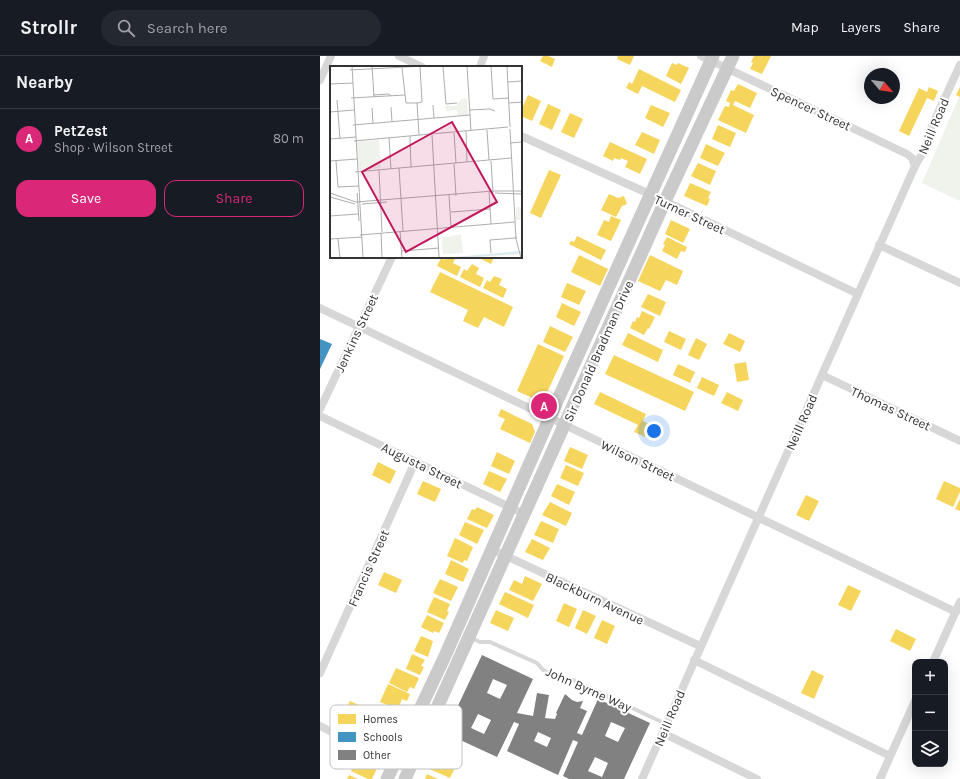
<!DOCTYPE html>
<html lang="en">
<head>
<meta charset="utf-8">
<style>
  :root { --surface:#171b24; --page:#242831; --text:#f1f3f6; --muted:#9ea1a6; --line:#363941; --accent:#db2777 }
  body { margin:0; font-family:Karla,sans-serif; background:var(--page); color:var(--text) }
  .controls { position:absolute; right:12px; bottom:12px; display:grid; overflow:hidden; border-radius:8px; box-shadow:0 4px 16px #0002 }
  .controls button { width:36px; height:36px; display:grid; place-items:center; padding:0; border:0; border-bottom:1px solid var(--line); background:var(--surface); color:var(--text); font:20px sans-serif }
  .compass { position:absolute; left:544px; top:12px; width:36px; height:36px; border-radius:50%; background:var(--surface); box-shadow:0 4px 16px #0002; rotate:119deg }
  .you { position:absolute; left:334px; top:375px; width:14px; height:14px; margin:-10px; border:3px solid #fff; border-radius:50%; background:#1a73e8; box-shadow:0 0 0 6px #1a73e833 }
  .badge { display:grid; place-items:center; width:26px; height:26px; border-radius:50%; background:var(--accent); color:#fff; font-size:13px; font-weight:700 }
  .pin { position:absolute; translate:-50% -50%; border:2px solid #fff; box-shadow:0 1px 4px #0006 }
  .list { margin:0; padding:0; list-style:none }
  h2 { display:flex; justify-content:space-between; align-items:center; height:52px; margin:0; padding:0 16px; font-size:17px }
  h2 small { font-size:13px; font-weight:400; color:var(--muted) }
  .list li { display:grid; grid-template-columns:26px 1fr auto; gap:12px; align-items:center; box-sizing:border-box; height:60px; padding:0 16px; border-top:1px solid var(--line) }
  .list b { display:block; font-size:15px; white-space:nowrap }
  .list p { margin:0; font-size:13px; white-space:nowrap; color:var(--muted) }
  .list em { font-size:13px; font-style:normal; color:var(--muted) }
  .actions { display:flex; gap:8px; padding:12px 16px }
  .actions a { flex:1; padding:9px 0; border:1px solid var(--accent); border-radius:12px; text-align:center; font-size:14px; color:var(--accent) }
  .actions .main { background:var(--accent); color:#fff }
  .icon { flex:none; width:22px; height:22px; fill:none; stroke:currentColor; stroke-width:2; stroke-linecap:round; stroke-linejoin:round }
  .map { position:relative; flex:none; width:640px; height:723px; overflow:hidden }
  header { display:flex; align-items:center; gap:24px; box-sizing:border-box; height:56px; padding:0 20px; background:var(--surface); border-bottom:1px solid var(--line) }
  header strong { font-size:19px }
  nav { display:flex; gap:22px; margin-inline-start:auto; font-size:14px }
  .search { width:280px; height:36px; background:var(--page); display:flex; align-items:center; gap:10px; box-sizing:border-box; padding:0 14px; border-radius:22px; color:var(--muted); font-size:15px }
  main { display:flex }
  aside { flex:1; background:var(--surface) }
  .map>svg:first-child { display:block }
  .green { fill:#f0f3ec }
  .homes { fill:#f6d55c }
  .schools { fill:#4393c3 }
  .building { fill:#818181; fill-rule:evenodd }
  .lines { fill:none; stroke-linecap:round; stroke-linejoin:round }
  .lane { stroke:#d7d7d7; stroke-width:4 }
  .street { stroke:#d7d7d7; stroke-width:8 }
  .primary { stroke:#cacaca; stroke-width:13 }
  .labels { text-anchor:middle; stroke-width:4; stroke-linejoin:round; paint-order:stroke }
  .street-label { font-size:13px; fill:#333; stroke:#fff }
  .inset-river { fill:none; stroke:#daebef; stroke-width:2 }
  .inset-road { fill:none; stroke:#adadad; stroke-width:1 }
  .view { fill:#c2185b; fill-opacity:0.15; stroke:#c2185b; stroke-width:2 }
  .inset-edge { fill:none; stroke:#333; stroke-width:2 }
  .key { fill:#fff; stroke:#c2c2c2; stroke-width:1 }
  .key-label { font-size:11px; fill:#333 }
</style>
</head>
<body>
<header>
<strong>Strollr</strong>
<div class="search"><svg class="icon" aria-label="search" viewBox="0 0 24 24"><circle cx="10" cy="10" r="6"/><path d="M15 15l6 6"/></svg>Search here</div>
<nav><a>Map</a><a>Layers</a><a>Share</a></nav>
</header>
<main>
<aside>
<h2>Nearby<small></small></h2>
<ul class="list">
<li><span class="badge">A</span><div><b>PetZest</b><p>Shop · Wilson Street</p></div><em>80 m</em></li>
</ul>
<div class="actions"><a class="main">Save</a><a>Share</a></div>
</aside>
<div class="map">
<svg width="640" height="723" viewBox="0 0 640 723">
  <rect width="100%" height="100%" fill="#fff"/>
  <path class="green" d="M 640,39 L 640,145 L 602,127 Z"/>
  <path class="homes" d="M 223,0 L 228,0 L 235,3 L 232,11 L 220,5 Z
    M 298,0 L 314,0 L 310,9 L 297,3 Z
    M 434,0 L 451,0 L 442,18 L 430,13 L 433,7 L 431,6 Z
    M 352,7 L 357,9 L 358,7 L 369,12 L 361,28 L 346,20 Z
    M 319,13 L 361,34 L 355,46 L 322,30 L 318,38 L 306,32 L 309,26 L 312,28 Z
    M 418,28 L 437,37 L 430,52 L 415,45 L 413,49 L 434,59 L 426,77 L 398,64 L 405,50 L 409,51 L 410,47 L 406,45 L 411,34 L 414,35 Z
    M 609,31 L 618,35 L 614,45 L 607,42 L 589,80 L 579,75 L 599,32 L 607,36 Z
    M 640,31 L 640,41 L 636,39 Z
    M 208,39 L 221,45 L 212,65 L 201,60 L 201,55 Z
    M 228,48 L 241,54 L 232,74 L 219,68 Z
    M 331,49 L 350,57 L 343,71 L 325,62 Z
    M 250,57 L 263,63 L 254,82 L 241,76 Z
    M 398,69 L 416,77 L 410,91 L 392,83 Z
    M 322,76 L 340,84 L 334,98 L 315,89 Z
    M 290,86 L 327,103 L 320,118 L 305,111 L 308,105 L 301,102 L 300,104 L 294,102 L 293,105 L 283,100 Z
    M 386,88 L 405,97 L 398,110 L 380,102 Z
    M 378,107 L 396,115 L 390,129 L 371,120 Z
    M 229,114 L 241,119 L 221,162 L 210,157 Z
    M 370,127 L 391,136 L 388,142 L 390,143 L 387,150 L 364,140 Z
    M 289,138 L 298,142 L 304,140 L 307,148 L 302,150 L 296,161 L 281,154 Z
    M 291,160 L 301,164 L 291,185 L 277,179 L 284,164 L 289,166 Z
    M 351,164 L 370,173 L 363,187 L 345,178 Z
    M 257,180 L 286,194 L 281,204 L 249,188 L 251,185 L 254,186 Z
    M 347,181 L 367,191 L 365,196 L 361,195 L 357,203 L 342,195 L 345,189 L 343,188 Z
    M 259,199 L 288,213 L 280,230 L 251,216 Z
    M 330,199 L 363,215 L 357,229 L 346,224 L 340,235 L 318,225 Z
    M 126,201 L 136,201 L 133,207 L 141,211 L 137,220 L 117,210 L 121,202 L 124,204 Z
    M 157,201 L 174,201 L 171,208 Z
    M 152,208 L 159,212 L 156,218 L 164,222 L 160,231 L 140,221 L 144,213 L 147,215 Z
    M 120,216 L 193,251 L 184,271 L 164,261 L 158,272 L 143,265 L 148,254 L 110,236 Z
    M 174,220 L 182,223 L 179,229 L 187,233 L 183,242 L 163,232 L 167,224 L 170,226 Z
    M 247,227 L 266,235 L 259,249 L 241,241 Z
    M 328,238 L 346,246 L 340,260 L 321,251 Z
    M 242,247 L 261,256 L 254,270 L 236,261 Z
    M 322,255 L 335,261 L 329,273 L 328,272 L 324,279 L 310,272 L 313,265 L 315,266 L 317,261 L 319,262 Z
    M 230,270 L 253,281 L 245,296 L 223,286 Z
    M 349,275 L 366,283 L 361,294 L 344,286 Z
    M 308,277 L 343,294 L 338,306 L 302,289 Z
    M 409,277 L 425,285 L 420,296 L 403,288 Z
    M 376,282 L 387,288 L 379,304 L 368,299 Z
    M 218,288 L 244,300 L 224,343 L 219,345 L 197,335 Z
    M 294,299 L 374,336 L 365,355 L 285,318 Z
    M 426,306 L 429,324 L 417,326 L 414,308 Z
    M 358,308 L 375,316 L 370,327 L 353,319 Z
    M 382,321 L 399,329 L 394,340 L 377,332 Z
    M 280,336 L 326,358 L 323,365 L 331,369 L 325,381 L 314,376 L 318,369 L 274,348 Z
    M 407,336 L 423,344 L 418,355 L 401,347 Z
    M 181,353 L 212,368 L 215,376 L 210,387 L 180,373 L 185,363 L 178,360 Z
    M 250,391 L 268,399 L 262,413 L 244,405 Z
    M 177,396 L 195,405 L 189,418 L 171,410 Z
    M 58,406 L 76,415 L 70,428 L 52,419 Z
    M 246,409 L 264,417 L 258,430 L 240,422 Z
    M 169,415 L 187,423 L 180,436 L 163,428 Z
    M 103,425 L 121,433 L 115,446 L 97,438 Z
    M 624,425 L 640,432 L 640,436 L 633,451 L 616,443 Z
    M 237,428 L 255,436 L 249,449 L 231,440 Z
    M 486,439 L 499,445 L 489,465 L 476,459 Z
    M 640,443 L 640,455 L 635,453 Z
    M 230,446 L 252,457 L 246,470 L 222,459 Z
    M 157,451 L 174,459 L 167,472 L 147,463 L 152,453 L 155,454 Z
    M 221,465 L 239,473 L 233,487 L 214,479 Z
    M 145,466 L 164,474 L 157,488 L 139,479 Z
    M 135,482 L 153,491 L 147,505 L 144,504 L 143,507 L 127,500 Z
    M 212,483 L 230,492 L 223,504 L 205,496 Z
    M 131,504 L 149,513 L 143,526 L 125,518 Z
    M 64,516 L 82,524 L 76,537 L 58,529 Z
    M 205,520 L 222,528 L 213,545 L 189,534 L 194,524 L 202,528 Z
    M 120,523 L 138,531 L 131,545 L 113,537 Z
    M 528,529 L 541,535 L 531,555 L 518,549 Z
    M 185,536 L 214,549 L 208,562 L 179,548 Z
    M 114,541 L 130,548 L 127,555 L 129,556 L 125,564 L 107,556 Z
    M 244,547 L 257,553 L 249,571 L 236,565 Z
    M 176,554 L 194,562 L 188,575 L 170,567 Z
    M 263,554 L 276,560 L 267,578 L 255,572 Z
    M 107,559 L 124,567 L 119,577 L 114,575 L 113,577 L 101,571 Z
    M 282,564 L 295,570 L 287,588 L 274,582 Z
    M 576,573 L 596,583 L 590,595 L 570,585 Z
    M 101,580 L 113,585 L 108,601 L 94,595 Z
    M 92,598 L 105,604 L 101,610 L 104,611 L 100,619 L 86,613 Z
    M 76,612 L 99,622 L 94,633 L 90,631 L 87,636 L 69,627 Z
    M 492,614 L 504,620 L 494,643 L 481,637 Z
    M 68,628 L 90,638 L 87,645 L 82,643 L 78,653 L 60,646 Z
    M 30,645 L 39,649 L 37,653 L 57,662 L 50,677 L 21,663 Z
    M 113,699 L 136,710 L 130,722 L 107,712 Z
    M 38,700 L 58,710 L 52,723 L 48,723 L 31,715 L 33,710 L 35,711 L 37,706 L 35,705 Z
    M 107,718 L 118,723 L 105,723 Z
    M 29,719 L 38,723 L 27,723 Z"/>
  <path class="schools" d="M 0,283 L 12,288 L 0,313 Z"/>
  <path class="building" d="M 162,599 L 213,623 L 197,657 L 213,660 L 217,637 L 229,639 L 225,662 L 235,663 L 237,658 L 236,657 L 245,638 L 252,644 L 257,646 L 263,645 L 260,652 L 267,655 L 257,677 L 262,679 L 278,643 L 330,667 L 304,723 L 249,723 L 243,720 L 258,686 L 253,684 L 238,719 L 187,695 L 199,668 L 194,666 L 177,701 L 125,677 ZM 173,623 L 187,629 L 180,643 L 167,637 ZM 158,658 L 171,664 L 164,678 L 151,672 ZM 291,666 L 305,672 L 298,686 L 285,680 ZM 218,676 L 231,682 L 227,691 L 214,685 ZM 275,701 L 288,707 L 282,721 L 268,715 Z"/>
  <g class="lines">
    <path class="lane" d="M 151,582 L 160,586 L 170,586 L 217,607 L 223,614 L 244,624 L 253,624 L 346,668"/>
    <path class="street" d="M 79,0 L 102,11
      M 381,0 L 587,98 L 592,102 L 595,110
      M 160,11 L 164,0
      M 0,24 L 11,0
      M 201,80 L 345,145 L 538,238
      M 559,189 L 640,227
      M 0,252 L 636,556
      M 502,319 L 640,385
      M 0,353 L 72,201
      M 0,360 L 204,458
      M 171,493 L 380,590
      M 374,604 L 570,700
      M 613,606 L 640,546
      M 0,617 L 95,406
      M 0,670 L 89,714
      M 343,677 L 437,723
      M 322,723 L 595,110 L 605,93 L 611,72 L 640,9
      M 560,723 L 595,645"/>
    <path class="primary" d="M 67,723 L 125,600 L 230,361 L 393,0
      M 85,723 L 345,145 L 413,0"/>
  </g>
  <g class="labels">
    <g class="street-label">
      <text transform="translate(491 52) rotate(25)" y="5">Spencer Street</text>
      <text transform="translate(613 70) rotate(-67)" y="5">Neill Road</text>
      <text transform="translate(370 158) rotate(25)" y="5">Turner Street</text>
      <text transform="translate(36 277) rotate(-65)" y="5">Jenkins Street</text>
      <text transform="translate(278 295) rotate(-66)" y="5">Sir Donald Bradman Drive</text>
      <text transform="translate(571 352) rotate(25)" y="5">Thomas Street</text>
      <text transform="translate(481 366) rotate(-66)" y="5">Neill Road</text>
      <text transform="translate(318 404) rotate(25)" y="5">Wilson Street</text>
      <text transform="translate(102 409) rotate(26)" y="5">Augusta Street</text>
      <text transform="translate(48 512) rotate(-66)" y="5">Francis Street</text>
      <text transform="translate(275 542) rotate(25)" y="5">Blackburn Avenue</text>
      <text transform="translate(269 633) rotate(24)" y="5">John Byrne Way</text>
      <text transform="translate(349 662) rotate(-67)" y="5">Neill Road</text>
    </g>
  </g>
  <g transform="translate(10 10)">
    <rect width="192" height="192" fill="#fff"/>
    <path d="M 137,32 L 138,49 L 128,50 L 127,44 L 116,45 L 115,40 L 126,40 L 131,33 ZM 49,74 L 51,102 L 29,104 L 27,76 ZM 186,141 L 192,142 L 192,154 L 186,154 ZM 131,168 L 133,187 L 113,188 L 112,172 ZM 186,184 L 188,189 L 109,192 L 184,186 Z" fill="#f0f3ec"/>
    <path class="inset-river" d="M 127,192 L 192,186"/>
    <path class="inset-road" d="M 22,0 L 33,192M 42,0 L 44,31M 113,0 L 116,38 L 127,37M 137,0 L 141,65M 161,0 L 163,33 L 179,32M 177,0 L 180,61M 72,2 L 76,37 L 87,37M 20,4 L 94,0M 178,16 L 192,15M 0,18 L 23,17M 43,29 L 59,28 L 61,30M 21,32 L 75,29M 7,34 L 10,73M 179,37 L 192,36M 103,39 L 104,52M 61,41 L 62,56M 42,42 L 43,57M 139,44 L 160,43 L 165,45M 0,46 L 24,44M 23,59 L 140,49M 180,63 L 186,173 L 186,170M 157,64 L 159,94M 136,65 L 137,96M 124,67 L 126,97M 89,69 L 87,37 L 92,36 L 90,1M 102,69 L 109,191M 80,70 L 81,101M 59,72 L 61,103M 0,73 L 26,71M 24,75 L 178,61M 180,77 L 192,76M 0,95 L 27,93M 6,95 L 8,121 L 29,120M 161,95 L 163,127M 124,98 L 126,130M 69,102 L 73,165M 49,104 L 52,166M 25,106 L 181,92M 159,125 L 161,158M 0,127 L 26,136 L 163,125 L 192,125M 27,127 L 29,155M 165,127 L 191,128M 119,129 L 121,161M 0,131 L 25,138M 32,138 L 57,136M 121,146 L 160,143M 0,150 L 28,148M 70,165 L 72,192M 51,167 L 52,192M 30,169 L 185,156M 0,173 L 32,171M 8,173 L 10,192M 186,173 L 191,192M 72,185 L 109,182M 161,187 L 160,174 L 185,172"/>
    <path class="view" d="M 122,56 L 167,136 L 76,186 L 32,106 Z"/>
    <rect width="192" height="192" class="inset-edge"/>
  </g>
  <rect x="10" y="649" width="132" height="64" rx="6" class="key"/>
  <rect x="18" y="658" width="18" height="10" fill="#f6d55c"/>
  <rect x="18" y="676" width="18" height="10" fill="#4393c3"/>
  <rect x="18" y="694" width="18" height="10" fill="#818181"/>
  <g class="key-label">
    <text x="43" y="667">Homes</text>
    <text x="43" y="685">Schools</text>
    <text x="43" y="703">Other</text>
  </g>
</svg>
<div class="controls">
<button>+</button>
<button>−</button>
<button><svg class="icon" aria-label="layers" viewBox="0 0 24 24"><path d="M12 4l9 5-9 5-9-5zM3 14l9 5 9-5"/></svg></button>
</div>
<svg class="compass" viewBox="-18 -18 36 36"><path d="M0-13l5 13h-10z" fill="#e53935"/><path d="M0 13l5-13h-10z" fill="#9ea1a6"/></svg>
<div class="you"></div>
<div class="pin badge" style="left:224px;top:350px">A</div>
</div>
</main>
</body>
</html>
